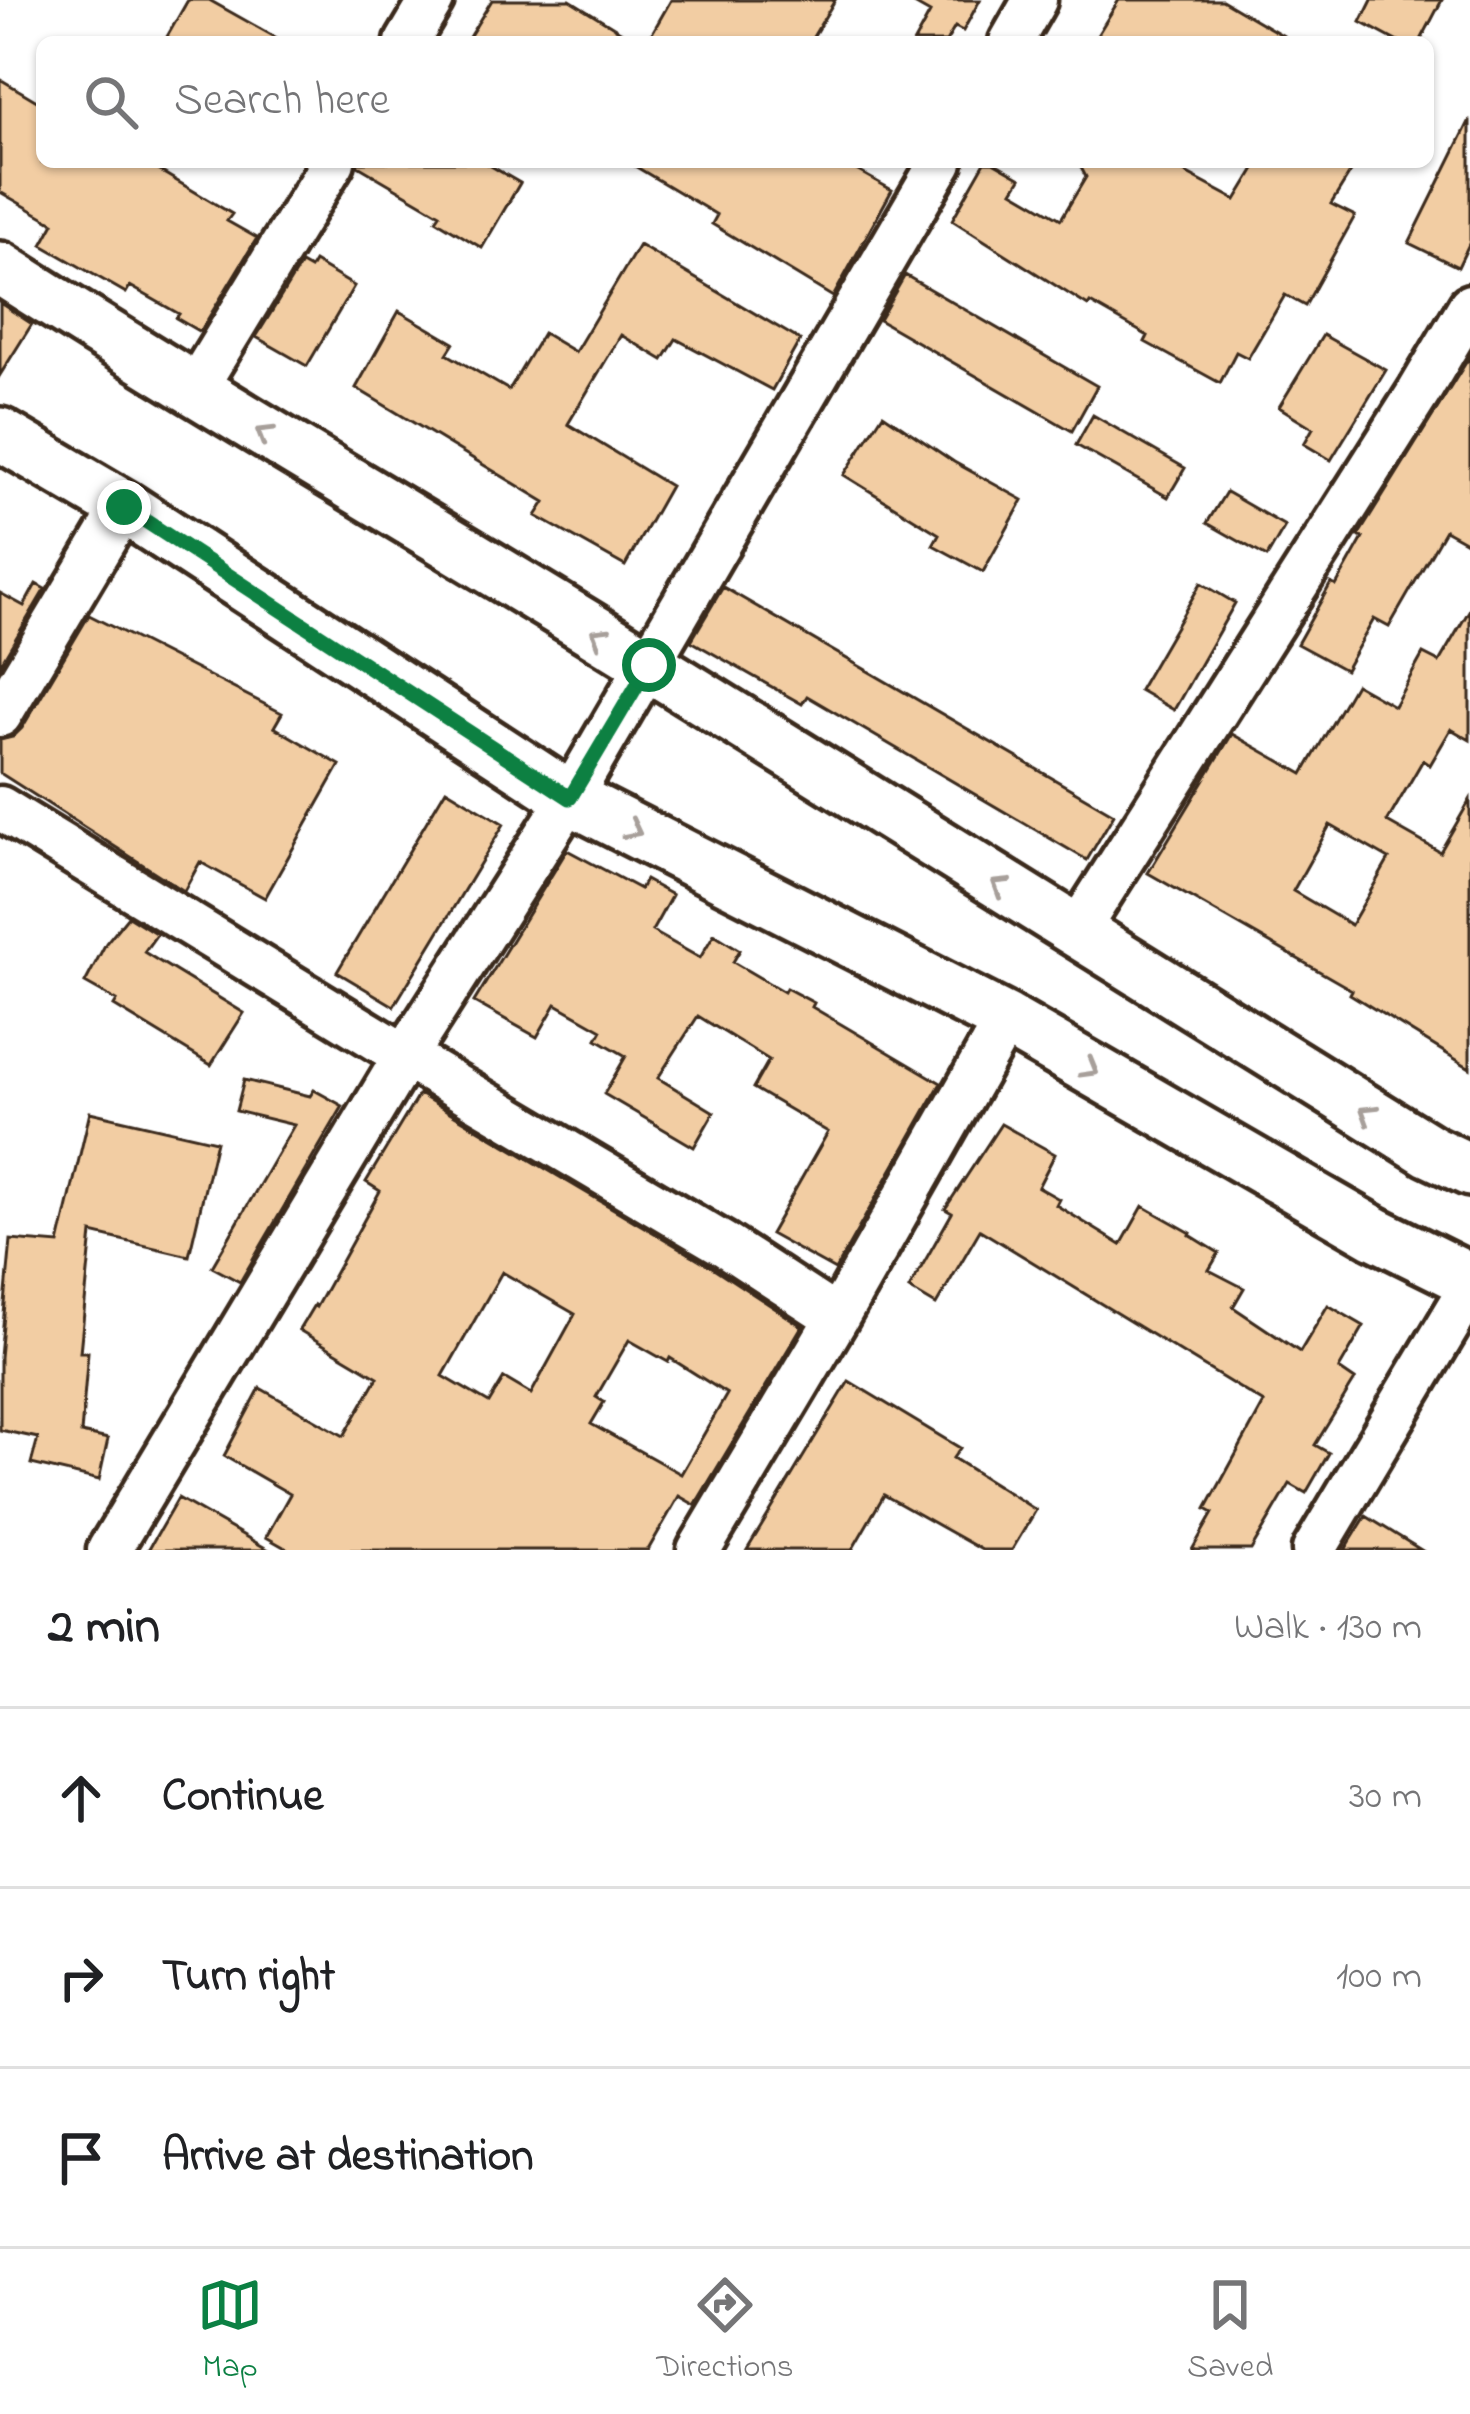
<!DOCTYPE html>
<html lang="en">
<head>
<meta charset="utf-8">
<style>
  :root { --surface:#fff; --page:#f6f6f6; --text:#202124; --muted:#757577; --line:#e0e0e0; --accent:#0b8043 }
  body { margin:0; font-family:"Indie Flower",sans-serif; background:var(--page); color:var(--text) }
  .stop { position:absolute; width:36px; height:36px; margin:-27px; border:9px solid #0b8043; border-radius:50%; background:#fff }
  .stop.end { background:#0b8043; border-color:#fff; box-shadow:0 3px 12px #0008 }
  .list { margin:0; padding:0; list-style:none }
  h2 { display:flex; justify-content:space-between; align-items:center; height:156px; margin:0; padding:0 48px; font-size:51px }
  h2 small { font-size:39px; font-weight:400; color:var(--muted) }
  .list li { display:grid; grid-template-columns:78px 1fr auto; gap:36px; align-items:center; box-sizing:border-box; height:180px; padding:0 48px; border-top:3px solid var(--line) }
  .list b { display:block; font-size:45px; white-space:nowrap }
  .list em { font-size:39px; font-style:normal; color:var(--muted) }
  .icon { flex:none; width:66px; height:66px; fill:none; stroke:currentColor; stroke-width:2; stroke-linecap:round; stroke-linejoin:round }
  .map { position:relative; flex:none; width:1470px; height:1550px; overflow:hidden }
  .search { position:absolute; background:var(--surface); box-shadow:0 3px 9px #0004; left:36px; right:36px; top:36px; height:132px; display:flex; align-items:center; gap:30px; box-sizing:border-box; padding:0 42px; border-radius:18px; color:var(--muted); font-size:45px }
  .sheet { height:696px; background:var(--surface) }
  nav { display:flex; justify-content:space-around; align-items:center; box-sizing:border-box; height:168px; border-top:3px solid var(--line); background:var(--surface); font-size:33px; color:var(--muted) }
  nav a { display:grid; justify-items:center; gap:6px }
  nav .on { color:var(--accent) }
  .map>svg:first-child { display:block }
  .building { fill:#f2cda3; stroke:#3b2a1e; stroke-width:3; fill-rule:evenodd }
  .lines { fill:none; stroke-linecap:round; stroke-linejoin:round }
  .minor-casing { stroke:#3b2a1e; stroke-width:51 }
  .tertiary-casing { stroke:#3b2a1e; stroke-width:60 }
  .minor { stroke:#fff; stroke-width:42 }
  .tertiary { stroke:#fff; stroke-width:51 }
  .oneway { stroke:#a79f9a }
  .route { stroke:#0b8043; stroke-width:15 }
</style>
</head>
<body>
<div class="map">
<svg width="1470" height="1550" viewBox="0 0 1470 1550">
  <rect width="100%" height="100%" fill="#fff"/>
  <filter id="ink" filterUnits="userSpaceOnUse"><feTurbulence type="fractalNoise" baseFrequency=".00833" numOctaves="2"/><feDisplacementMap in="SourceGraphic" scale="24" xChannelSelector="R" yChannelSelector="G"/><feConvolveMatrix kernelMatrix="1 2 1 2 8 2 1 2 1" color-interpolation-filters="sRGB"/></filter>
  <g filter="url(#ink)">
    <path class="building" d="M 188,0 L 209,0 L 284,42 L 164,42 Z
      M 492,0 L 570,0 L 638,42 L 466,42 Z
      M 671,0 L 835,0 L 810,42 L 647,42 Z
      M 907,0 L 980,0 L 963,31 L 955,27 L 946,42 L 914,42 L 930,13 Z
      M 1119,0 L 1222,0 L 1294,42 L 1093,42 Z
      M 1372,0 L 1442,0 L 1420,42 L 1398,42 L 1361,22 Z
      M 0,79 L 42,104 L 42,162 L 145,162 L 232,214 L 227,221 L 257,238 L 200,332 L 176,318 L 179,314 L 130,286 L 126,293 L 42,245 L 54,223 L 0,192 Z
      M 1470,120 L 1470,242 L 1458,267 L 1409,243 Z
      M 358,162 L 484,162 L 520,183 L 482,248 L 436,220 L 440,214 L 358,166 Z
      M 628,162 L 842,162 L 892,190 L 833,297 L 712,224 L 717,215 Z
      M 985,162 L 993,162 L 1021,178 L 1013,191 L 1061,219 L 1086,177 L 1078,162 L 1165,162 L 1236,200 L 1259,162 L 1357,162 L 1331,204 L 1355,216 L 1305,306 L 1285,295 L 1248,358 L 1236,352 L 1220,383 L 1145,342 L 1148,336 L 1090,303 L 1088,306 L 952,220 Z
      M 639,245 L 800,340 L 772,390 L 676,339 L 663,360 L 621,335 L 568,424 L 670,486 L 625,566 L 536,516 L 545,502 L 356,388 L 399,311 L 454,343 L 447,354 L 509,390 L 543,333 L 575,352 Z
      M 314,262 L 354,286 L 307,366 L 256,337 L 301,264 L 310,269 Z
      M 905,275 L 1097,386 L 1072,431 L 879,320 Z
      M 0,303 L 32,324 L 0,375 Z
      M 1323,335 L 1386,370 L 1331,460 L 1304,444 L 1313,428 L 1279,407 Z
      M 1470,356 L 1470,544 L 1445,530 L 1389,627 L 1374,619 L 1345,670 L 1297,644 L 1331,583 L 1336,586 L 1363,538 L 1358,536 Z
      M 883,414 L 954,462 L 1023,500 L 983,572 L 933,545 L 939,534 L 844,475 Z
      M 1093,415 L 1185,468 L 1168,497 L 1076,445 Z
      M 1226,492 L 1285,526 L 1267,557 L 1207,523 Z
      M 1201,583 L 1235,603 L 1174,710 L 1139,690 Z
      M 36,584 L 45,589 L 0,665 L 0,593 L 24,606 Z
      M 723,587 L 1114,814 L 1087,860 L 807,696 L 802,704 L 691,641 Z
      M 1470,609 L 1470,740 L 1451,729 L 1430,765 L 1423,760 L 1387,822 L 1440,852 L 1470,800 L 1470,1068 L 1350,994 L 1352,990 L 1148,873 L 1232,734 L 1303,774 L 1355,684 L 1394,706 L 1423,654 L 1439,662 ZM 1330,825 L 1389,859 L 1351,925 L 1293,891 Z
      M 89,615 L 282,713 L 274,727 L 340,765 L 265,898 L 200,862 L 184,891 L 0,773 L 0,740 L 13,737 L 22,728 Z
      M 446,789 L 504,824 L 394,1006 L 337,972 Z
      M 567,850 L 640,889 L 645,880 L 672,895 L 652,931 L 700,958 L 714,934 L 740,950 L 733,962 L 784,992 L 786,988 L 814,1003 L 812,1007 L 941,1083 L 835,1270 L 770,1234 L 828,1132 L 753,1088 L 769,1060 L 698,1016 L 658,1078 L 714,1112 L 694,1147 L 604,1094 L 626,1056 L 597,1039 L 602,1030 L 556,1004 L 537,1037 L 474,1002 Z
      M 128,916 L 157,934 L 144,952 L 244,1013 L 211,1065 L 114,1006 L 117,1001 L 85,983 L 106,943 Z
      M 244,1080 L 310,1096 L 314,1090 L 343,1106 L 240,1282 L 212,1267 L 294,1125 L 236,1111 Z
      M 419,1094 L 712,1267 L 802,1326 L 695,1505 L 679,1496 L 648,1550 L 289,1550 L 266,1537 L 290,1494 L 224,1456 L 260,1388 L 344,1436 L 378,1377 L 299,1330 L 314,1305 L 316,1307 L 380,1191 L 366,1182 ZM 502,1272 L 575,1314 L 531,1394 L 504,1378 L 489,1403 L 443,1376 ZM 629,1340 L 668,1362 L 670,1358 L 727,1394 L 681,1474 L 591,1424 L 604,1402 L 596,1397 Z
      M 90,1112 L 216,1141 L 189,1256 L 92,1233 L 80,1352 L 88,1352 L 81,1433 L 108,1439 L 99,1480 L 31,1464 L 38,1438 L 0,1430 L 0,1357 L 11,1240 L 59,1244 Z
      M 1001,1124 L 1055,1154 L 1038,1187 L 1059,1199 L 1056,1205 L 1121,1245 L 1143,1206 L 1191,1233 L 1190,1235 L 1219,1253 L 1209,1270 L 1244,1288 L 1233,1307 L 1300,1352 L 1328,1305 L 1364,1326 L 1339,1369 L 1355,1380 L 1315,1445 L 1329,1453 L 1306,1493 L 1290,1484 L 1251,1550 L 1192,1550 L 1213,1513 L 1206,1509 L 1264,1403 L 980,1230 L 936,1305 L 909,1289 L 952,1213 L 945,1209 Z
      M 849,1381 L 960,1448 L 953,1458 L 1036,1510 L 1012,1550 L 982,1550 L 884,1495 L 852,1550 L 747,1550 Z
      M 178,1498 L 269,1550 L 148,1550 Z
      M 1366,1516 L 1421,1550 L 1345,1550 Z"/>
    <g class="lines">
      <defs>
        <path id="minor" d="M 407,42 L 432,0
          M 1011,42 L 1035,0
          M 193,392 L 333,162
          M 0,715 L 124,507
          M 0,808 L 405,1056 L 725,1245 L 837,1318
          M 1075,934 L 1419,392 L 1470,306
          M 109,1550 L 405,1056 L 570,798 L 941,162
          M 699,1550 L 837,1318 L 1006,1020
          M 1314,1550 L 1470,1289"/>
        <path id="tertiary" d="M 0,268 C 214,405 435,532 651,666 C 911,827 1169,991 1430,1151 L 1470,1170
          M 0,434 L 124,507 L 570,798 L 1006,1020 L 1375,1233 L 1470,1280"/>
      </defs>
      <use href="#minor" class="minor-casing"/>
      <use href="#tertiary" class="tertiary-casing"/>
      <use href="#minor" class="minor"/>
      <use href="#tertiary" class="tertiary"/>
    </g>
    <defs><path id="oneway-chevron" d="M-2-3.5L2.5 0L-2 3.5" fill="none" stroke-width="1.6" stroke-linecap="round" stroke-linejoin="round" transform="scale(3)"/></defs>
    <g class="oneway">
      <use href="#oneway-chevron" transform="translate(264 434) rotate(-149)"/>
      <use href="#oneway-chevron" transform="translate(599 635) rotate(-149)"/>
      <use href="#oneway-chevron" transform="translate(633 830) rotate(27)"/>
      <use href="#oneway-chevron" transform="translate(1000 886) rotate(-148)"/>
      <use href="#oneway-chevron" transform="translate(1090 1069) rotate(30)"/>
      <use href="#oneway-chevron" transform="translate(1368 1113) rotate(-148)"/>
    </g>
  </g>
  <g class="lines" filter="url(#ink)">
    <path class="route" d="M 124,507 L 570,798 L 649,665"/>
  </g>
</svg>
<div class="stop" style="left:649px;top:665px"></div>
<div class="stop end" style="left:124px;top:507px"></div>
<div class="search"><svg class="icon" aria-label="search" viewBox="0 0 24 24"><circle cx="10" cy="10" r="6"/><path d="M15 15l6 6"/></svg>Search here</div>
</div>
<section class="sheet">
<h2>2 min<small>Walk · 130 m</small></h2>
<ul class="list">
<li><svg class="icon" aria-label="ahead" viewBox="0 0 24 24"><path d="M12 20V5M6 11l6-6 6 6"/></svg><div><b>Continue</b></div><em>30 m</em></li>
<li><svg class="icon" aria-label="right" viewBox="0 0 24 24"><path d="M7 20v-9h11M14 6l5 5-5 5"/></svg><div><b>Turn right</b></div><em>100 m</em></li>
<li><svg class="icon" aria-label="arrive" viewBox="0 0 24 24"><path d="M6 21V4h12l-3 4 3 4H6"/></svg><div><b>Arrive at destination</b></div></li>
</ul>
</section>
<nav>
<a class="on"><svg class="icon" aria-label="map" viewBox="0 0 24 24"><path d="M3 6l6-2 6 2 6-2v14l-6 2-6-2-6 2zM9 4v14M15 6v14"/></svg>Map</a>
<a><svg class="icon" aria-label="directions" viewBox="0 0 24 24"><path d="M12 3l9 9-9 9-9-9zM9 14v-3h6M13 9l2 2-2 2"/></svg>Directions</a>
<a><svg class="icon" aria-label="saved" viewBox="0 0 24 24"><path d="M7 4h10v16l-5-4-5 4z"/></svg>Saved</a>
</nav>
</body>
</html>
